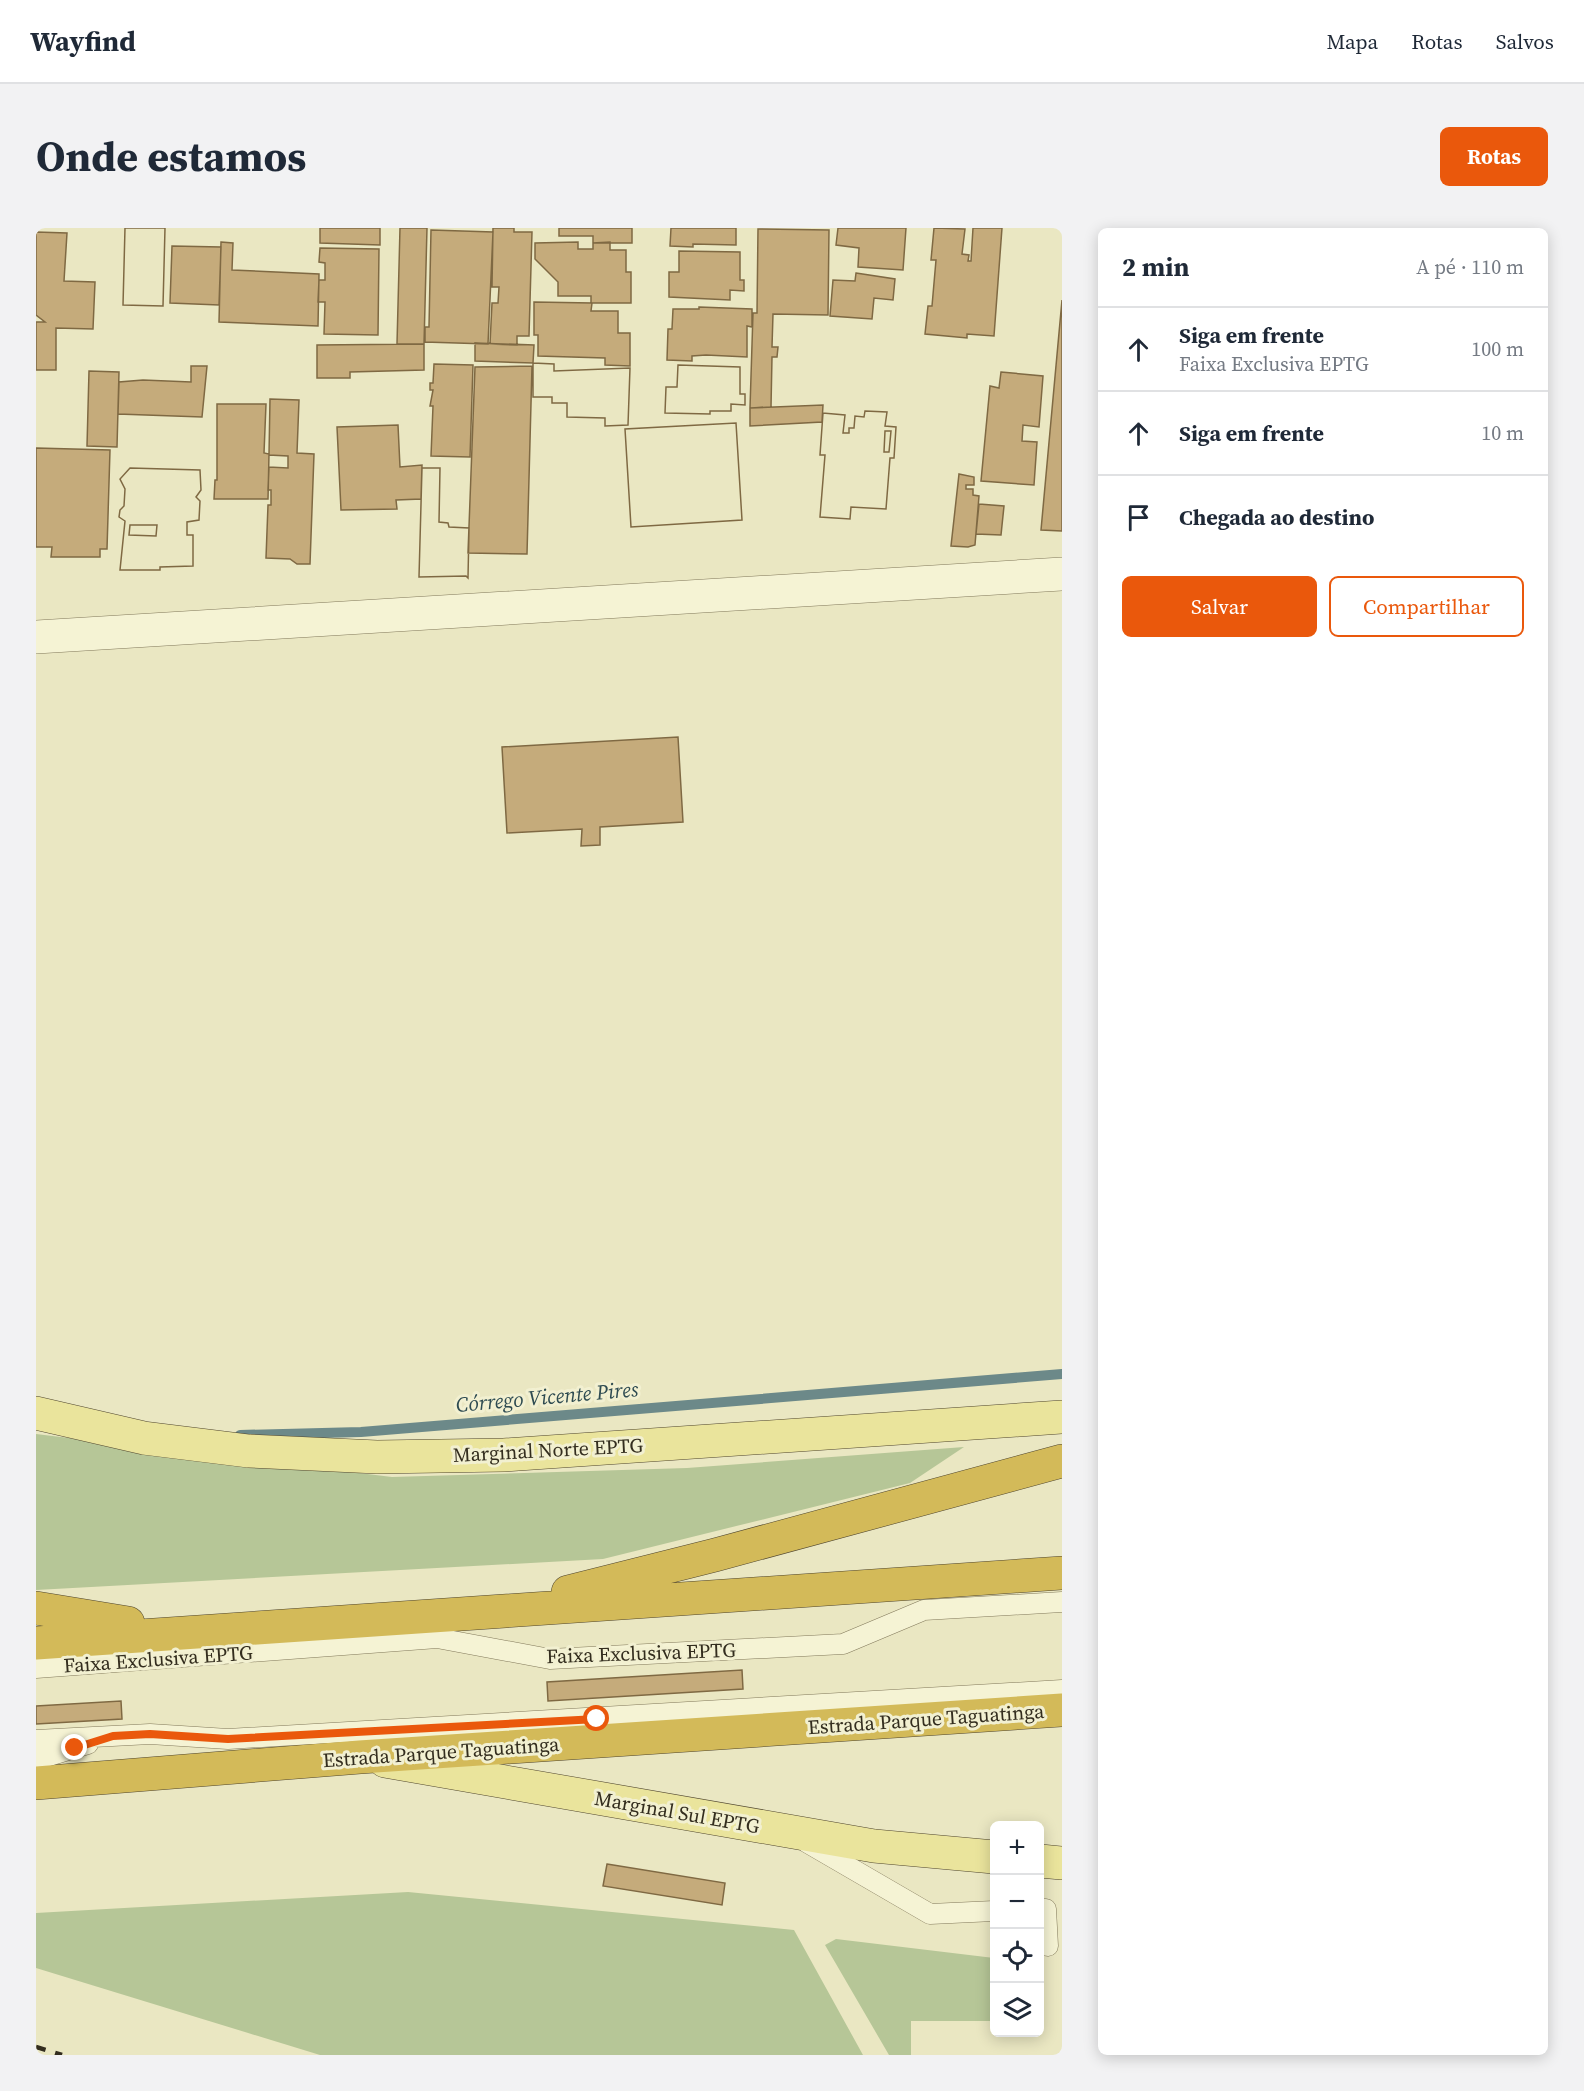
<!DOCTYPE html>
<html lang="pt">
<head>
<meta charset="utf-8">
<style>
  :root { --surface:#fff; --page:#f2f2f3; --text:#1f2937; --muted:#747a83; --line:#e0e1e3; --accent:#ea580c }
  body { margin:0; font-family:"Source Serif 4",serif; background:var(--page); color:var(--text) }
  .controls { position:absolute; right:18px; bottom:18px; display:grid; overflow:hidden; border-radius:9px; box-shadow:0 3px 15px #0003 }
  .controls button { width:54px; height:54px; display:grid; place-items:center; padding:0; border:0; border-bottom:2px solid var(--line); background:var(--surface); color:var(--text); font:30px sans-serif }
  .stop { position:absolute; width:18px; height:18px; margin:-14px; border:4px solid #ea580c; border-radius:50%; background:#fff }
  .stop.end { background:#ea580c; border-color:#fff; box-shadow:0 2px 6px #0008 }
  .list { margin:0; padding:0; list-style:none }
  h2 { display:flex; justify-content:space-between; align-items:center; height:78px; margin:0; padding:0 24px; font-size:26px }
  h2 small { font-size:20px; font-weight:400; color:var(--muted) }
  .list li { display:grid; grid-template-columns:39px 1fr auto; gap:18px; align-items:center; box-sizing:border-box; height:84px; padding:0 24px; border-top:2px solid var(--line) }
  .list b { display:block; font-size:22px; white-space:nowrap }
  .list p { margin:0; font-size:20px; white-space:nowrap; color:var(--muted) }
  .list em { font-size:20px; font-style:normal; color:var(--muted) }
  .actions { display:flex; gap:12px; padding:18px 24px }
  .actions a { flex:1; padding:14px 0; border:2px solid var(--accent); border-radius:9px; text-align:center; font-size:21px; color:var(--accent) }
  .actions .main { background:var(--accent); color:#fff }
  .icon { flex:none; width:33px; height:33px; fill:none; stroke:currentColor; stroke-width:2; stroke-linecap:round; stroke-linejoin:round }
  .map { position:relative; flex:none; width:1026px; height:1827px; overflow:hidden; border-radius:9px }
  header { display:flex; align-items:center; gap:36px; box-sizing:border-box; height:84px; padding:0 30px; background:var(--surface); border-bottom:2px solid var(--line) }
  header strong { font-size:28px }
  nav { display:flex; gap:33px; margin-inline-start:auto; font-size:21px }
  .intro { display:flex; align-items:center; justify-content:space-between; box-sizing:border-box; height:144px; padding:0 36px }
  h1 { margin:0; font-size:42px }
  .button { padding:15px 27px; border-radius:9px; background:var(--accent); color:#fff; font-size:21px; font-weight:700 }
  main { display:flex; gap:36px; padding:0 36px }
  aside { flex:1; background:var(--surface); border-radius:9px; box-shadow:0 3px 15px #0003 }
  .map>svg:first-child { display:block }
  .green { fill:#b6c697 }
  .lines { fill:none; stroke-linecap:round; stroke-linejoin:round }
  .stream { stroke:#6c8989; stroke-width:10 }
  .building { fill:#c5ab7b; stroke:#7f6943; stroke-width:1.5; fill-rule:evenodd }
  .service-casing { stroke:#82795b; stroke-width:21 }
  .tertiary-casing { stroke:#82795b; stroke-width:34 }
  .primary-casing { stroke:#50462f; stroke-width:34 }
  .motorway-casing { stroke:#50462f; stroke-width:34 }
  .service { stroke:#f5f3d4; stroke-width:20 }
  .tertiary { stroke:#f5f3d4; stroke-width:33 }
  .primary { stroke:#eae49c; stroke-width:33 }
  .motorway { stroke:#d3ba59; stroke-width:33 }
  .rail { stroke:#332d1e; stroke-width:4.5; stroke-dasharray:10 10; stroke-linecap:butt }
  .route { stroke:#ea580c; stroke-width:8 }
  .labels { text-anchor:middle; stroke-width:6; stroke-linejoin:round; paint-order:stroke }
  .street-label { font-size:20px; fill:#332d1e; stroke:#f2f0d1 }
  .water-label { font-size:21px; font-style:italic; fill:#2e4b51; stroke:#f2f0d1 }
</style>
</head>
<body>
<header>
<strong>Wayfind</strong>
<nav><a>Mapa</a><a>Rotas</a><a>Salvos</a></nav>
</header>
<div class="intro"><h1>Onde estamos</h1><a class="button">Rotas</a></div>
<main>
<div class="map">
<svg width="1026" height="1827" viewBox="0 0 1026 1827">
  <rect width="100%" height="100%" fill="#eae7c2"/>
  <path class="green" d="M 0,1206 L 356,1249 L 651,1240 L 928,1219 L 874,1255 L 567,1331 L 0,1362 Z
    M 372,1664 L 758,1702 L 827,1827 L 284,1827 L 0,1740 L 0,1685 Z
    M 800,1711 L 958,1730 L 958,1793 L 875,1793 L 875,1827 L 853,1827 L 789,1717 Z"/>
  <g class="lines">
    <path class="stream" d="M 204,1207 L 325,1204 L 1026,1146"/>
  </g>
  <path class="building" d="M 89,0 L 129,0 L 127,78 L 87,77 Z
    M 89,0 L 129,0 L 127,78 L 87,77 Z
    M 284,0 L 344,0 L 344,17 L 284,15 Z
    M 364,0 L 391,0 L 388,116 L 361,116 Z
    M 457,0 L 478,0 L 478,4 L 496,4 L 493,108 L 481,108 L 481,117 L 454,116 L 456,75 L 462,75 L 463,59 L 456,59 Z
    M 523,0 L 596,0 L 596,15 L 557,15 L 557,8 L 523,8 Z
    M 635,0 L 700,0 L 700,17 L 657,16 L 657,19 L 634,18 Z
    M 802,0 L 870,0 L 867,42 L 822,39 L 823,20 L 800,17 Z
    M 898,0 L 929,1 L 926,26 L 933,27 L 932,33 L 935,33 L 937,0 L 966,0 L 958,108 L 931,106 L 931,110 L 889,106 L 892,78 L 896,78 L 900,32 L 895,32 Z
    M 722,1 L 793,2 L 792,87 L 737,86 L 736,119 L 742,119 L 741,129 L 736,129 L 735,179 L 714,180 L 717,85 L 721,85 Z
    M 395,2 L 457,4 L 452,116 L 389,114 L 389,99 L 393,99 Z
    M 0,4 L 31,5 L 28,53 L 59,54 L 57,101 L 20,100 L 20,142 L 0,142 L 0,94 L 9,94 L 0,87 Z
    M 185,14 L 197,15 L 196,42 L 283,46 L 282,98 L 183,94 Z
    M 542,14 L 542,21 L 557,21 L 557,15 L 574,14 L 574,22 L 590,22 L 590,44 L 595,44 L 595,75 L 555,75 L 555,68 L 522,68 L 522,54 L 499,31 L 499,15 Z
    M 136,18 L 185,19 L 183,77 L 134,75 Z
    M 284,20 L 343,21 L 342,107 L 288,106 L 289,74 L 282,74 L 283,52 L 289,52 L 289,35 L 283,34 Z
    M 643,23 L 704,24 L 704,52 L 708,52 L 708,63 L 694,62 L 694,72 L 633,69 L 633,44 L 643,44 Z
    M 820,45 L 859,51 L 857,72 L 838,70 L 836,91 L 794,88 L 797,52 L 819,53 Z
    M 1026,72 L 1026,303 L 1005,302 Z
    M 498,74 L 556,75 L 555,83 L 582,83 L 582,105 L 594,105 L 594,138 L 569,137 L 569,130 L 502,128 L 502,107 L 498,107 Z
    M 663,79 L 716,81 L 716,99 L 711,98 L 711,129 L 670,127 L 656,128 L 656,133 L 631,132 L 632,101 L 636,101 L 637,81 L 663,81 Z
    M 439,115 L 498,117 L 497,135 L 439,133 Z
    M 388,116 L 388,142 L 314,144 L 314,150 L 281,150 L 281,117 Z
    M 497,135 L 518,136 L 518,143 L 594,140 L 592,197 L 569,198 L 569,190 L 531,189 L 531,175 L 516,175 L 516,169 L 497,169 Z
    M 497,135 L 518,136 L 518,143 L 594,140 L 592,197 L 569,198 L 569,190 L 531,189 L 531,175 L 516,175 L 516,169 L 497,169 Z
    M 398,136 L 437,137 L 434,229 L 395,228 L 397,178 L 394,178 L 397,162 L 394,162 L 394,155 L 397,155 Z
    M 642,137 L 704,139 L 704,166 L 709,166 L 709,177 L 695,176 L 695,183 L 674,183 L 674,186 L 629,185 L 630,159 L 641,159 Z
    M 642,137 L 704,139 L 704,166 L 709,166 L 709,177 L 695,176 L 695,183 L 674,183 L 674,186 L 629,185 L 630,159 L 641,159 Z
    M 155,138 L 171,138 L 166,189 L 82,186 L 83,154 L 107,152 L 155,154 Z
    M 496,138 L 491,326 L 432,325 L 439,139 Z
    M 53,143 L 83,144 L 81,219 L 51,218 Z
    M 965,144 L 1007,148 L 1003,199 L 987,197 L 986,213 L 1001,214 L 998,257 L 945,253 L 954,158 L 963,160 Z
    M 234,171 L 263,172 L 261,225 L 278,226 L 274,336 L 261,336 L 254,331 L 230,330 L 232,277 L 235,277 L 235,262 L 232,262 L 233,239 L 252,240 L 252,228 L 233,227 Z
    M 181,176 L 230,176 L 228,225 L 233,226 L 232,271 L 178,271 L 179,252 L 181,252 Z
    M 787,177 L 786,194 L 714,198 L 714,180 Z
    M 829,183 L 851,184 L 849,198 L 860,199 L 858,230 L 854,230 L 850,281 L 815,279 L 814,291 L 784,289 L 789,227 L 784,227 L 787,185 L 809,187 L 807,205 L 813,205 L 813,200 L 818,200 L 819,188 L 828,189 ZM 849,203 L 855,203 L 853,224 L 848,224 Z
    M 829,183 L 851,184 L 849,198 L 860,199 L 858,230 L 854,230 L 850,281 L 815,279 L 814,291 L 784,289 L 789,227 L 784,227 L 787,185 L 809,187 L 807,205 L 813,205 L 813,200 L 818,200 L 819,188 L 828,189 ZM 849,203 L 855,203 L 853,224 L 848,224 Z
    M 700,195 L 706,292 L 595,299 L 589,201 Z
    M 700,195 L 706,292 L 595,299 L 589,201 Z
    M 362,197 L 364,239 L 386,237 L 385,271 L 360,272 L 361,281 L 305,282 L 301,199 Z
    M 0,220 L 74,222 L 71,321 L 64,321 L 64,329 L 15,329 L 16,319 L 0,319 Z
    M 94,240 L 164,242 L 165,262 L 160,269 L 164,273 L 163,292 L 151,294 L 151,307 L 157,307 L 157,338 L 124,339 L 124,342 L 84,342 L 89,293 L 83,289 L 84,282 L 88,278 L 89,261 L 84,251 ZM 94,297 L 121,297 L 120,308 L 93,307 Z
    M 94,240 L 164,242 L 165,262 L 160,269 L 164,273 L 163,292 L 151,294 L 151,307 L 157,307 L 157,338 L 124,339 L 124,342 L 84,342 L 89,293 L 83,289 L 84,282 L 88,278 L 89,261 L 84,251 ZM 94,297 L 121,297 L 120,308 L 93,307 Z
    M 386,240 L 404,240 L 403,294 L 412,295 L 413,299 L 433,300 L 432,350 L 430,348 L 383,349 Z
    M 386,240 L 404,240 L 403,294 L 412,295 L 413,299 L 433,300 L 432,350 L 430,348 L 383,349 Z
    M 923,246 L 938,249 L 938,257 L 930,257 L 930,261 L 937,261 L 937,267 L 943,268 L 939,317 L 932,319 L 915,318 Z
    M 943,276 L 968,278 L 965,307 L 940,306 Z
    M 642,509 L 647,594 L 564,599 L 564,617 L 545,618 L 546,601 L 471,605 L 466,519 Z
    M 706,1442 L 707,1461 L 512,1473 L 511,1454 Z
    M 85,1473 L 86,1491 L 0,1496 L 0,1478 Z
    M 571,1636 L 689,1655 L 686,1677 L 567,1658 Z"/>
  <g class="lines">
    <defs>
      <path id="service" d="M 0,1440 L 401,1410 L 514,1431 L 807,1416 L 888,1382 L 1026,1374
        M 0,1512 L 114,1506 L 192,1511 L 1026,1462
        M 0,1532 L 52,1516
        M 770,1614 L 894,1686 L 958,1683
        M 1004,1681 L 1010,1681 L 1012,1718"/>
      <path id="tertiary" d="M 0,409 L 1026,346"/>
      <path id="primary" d="M 0,1185 L 108,1210 L 213,1223 L 341,1229 L 468,1227 L 1026,1189
        M 349,1533 L 838,1618 L 958,1629
        M 1004,1633 L 1026,1635"/>
      <path id="motorway" d="M 532,1364 L 679,1327 L 1026,1233
        M 0,1380 L 92,1395
        M 0,1415 L 1026,1345
        M 0,1555 L 324,1529 L 1026,1482"/>
    </defs>
    <use href="#service" class="service-casing"/>
    <use href="#tertiary" class="tertiary-casing"/>
    <use href="#primary" class="primary-casing"/>
    <use href="#motorway" class="motorway-casing"/>
    <use href="#service" class="service"/>
    <use href="#tertiary" class="tertiary"/>
    <use href="#primary" class="primary"/>
    <use href="#motorway" class="motorway"/>
    <path class="rail" d="M 0,1819 L 26,1827"/>
  </g>
  <g class="lines">
    <path class="route" d="M 39,1520 L 77,1508 L 114,1506 L 192,1511 L 561,1491"/>
  </g>
  <g class="labels">
    <g class="street-label">
      <text transform="translate(512 1222) rotate(-3)" y="7">Marginal Norte EPTG</text>
      <text transform="translate(605 1425) rotate(-2)" y="7">Faixa Exclusiva EPTG</text>
      <text transform="translate(122 1431) rotate(-4)" y="7">Faixa Exclusiva EPTG</text>
      <text transform="translate(890 1491) rotate(-4)" y="7">Estrada Parque Taguatinga</text>
      <text transform="translate(405 1524) rotate(-4)" y="7">Estrada Parque Taguatinga</text>
      <text transform="translate(641 1584) rotate(10)" y="7">Marginal Sul EPTG</text>
    </g>
    <g class="water-label">
      <text transform="translate(511 1169) rotate(-5)" y="7">Córrego Vicente Pires</text>
    </g>
  </g>
</svg>
<div class="controls">
<button>+</button>
<button>−</button>
<button><svg class="icon" aria-label="locate" viewBox="0 0 24 24"><circle cx="12" cy="12" r="6"/><path d="M12 2v4M12 18v4M2 12h4M18 12h4"/></svg></button>
<button><svg class="icon" aria-label="layers" viewBox="0 0 24 24"><path d="M12 4l9 5-9 5-9-5zM3 14l9 5 9-5"/></svg></button>
</div>
<div class="stop" style="left:561px;top:1491px"></div>
<div class="stop end" style="left:39px;top:1520px"></div>
</div>
<aside>
<h2>2 min<small>A pé · 110 m</small></h2>
<ul class="list">
<li><svg class="icon" aria-label="ahead" viewBox="0 0 24 24"><path d="M12 20V5M6 11l6-6 6 6"/></svg><div><b>Siga em frente</b><p>Faixa Exclusiva EPTG</p></div><em>100 m</em></li>
<li><svg class="icon" aria-label="ahead" viewBox="0 0 24 24"><path d="M12 20V5M6 11l6-6 6 6"/></svg><div><b>Siga em frente</b></div><em>10 m</em></li>
<li><svg class="icon" aria-label="arrive" viewBox="0 0 24 24"><path d="M6 21V4h12l-3 4 3 4H6"/></svg><div><b>Chegada ao destino</b></div></li>
</ul>
<div class="actions"><a class="main">Salvar</a><a>Compartilhar</a></div>
</aside>
</main>
</body>
</html>
